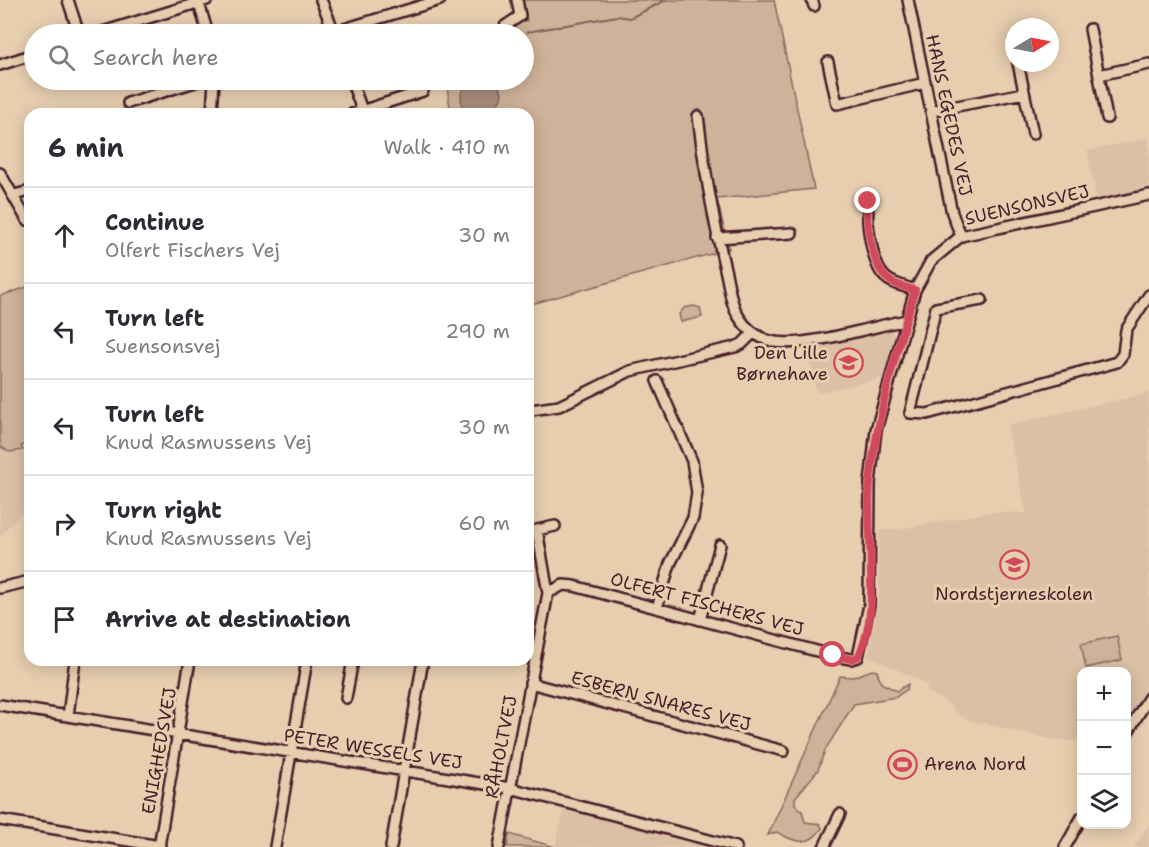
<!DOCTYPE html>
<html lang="en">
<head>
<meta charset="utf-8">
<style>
  :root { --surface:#fff; --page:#f7f7f7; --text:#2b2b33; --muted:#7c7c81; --line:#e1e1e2 }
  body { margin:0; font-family:"Shantell Sans",sans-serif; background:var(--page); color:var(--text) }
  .controls { position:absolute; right:18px; bottom:18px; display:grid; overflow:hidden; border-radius:12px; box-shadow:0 3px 15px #0003 }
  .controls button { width:54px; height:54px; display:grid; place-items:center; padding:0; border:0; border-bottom:2px solid var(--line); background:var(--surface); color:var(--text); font:30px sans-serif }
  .compass { position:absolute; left:1005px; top:18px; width:54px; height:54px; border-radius:50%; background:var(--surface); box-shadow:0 3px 15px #0003; rotate:80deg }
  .stop { position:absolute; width:18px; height:18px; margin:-14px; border:4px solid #d1495b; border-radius:50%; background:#fff }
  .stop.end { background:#d1495b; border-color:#fff; box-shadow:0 2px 6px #0008 }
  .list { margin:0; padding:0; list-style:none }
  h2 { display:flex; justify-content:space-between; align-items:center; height:78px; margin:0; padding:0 24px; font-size:26px }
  h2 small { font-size:20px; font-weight:400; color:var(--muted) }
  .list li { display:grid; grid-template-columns:39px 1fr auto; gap:18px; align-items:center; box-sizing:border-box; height:96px; padding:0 24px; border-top:2px solid var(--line) }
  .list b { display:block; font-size:22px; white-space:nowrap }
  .list p { margin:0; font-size:20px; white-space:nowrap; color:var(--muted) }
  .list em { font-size:20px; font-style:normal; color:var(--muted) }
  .icon { flex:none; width:33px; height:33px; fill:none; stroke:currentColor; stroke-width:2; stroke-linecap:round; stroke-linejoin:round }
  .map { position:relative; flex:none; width:1149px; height:847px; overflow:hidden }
  .search { position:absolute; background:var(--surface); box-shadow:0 3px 15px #0003; left:24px; top:24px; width:510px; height:66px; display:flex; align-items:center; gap:15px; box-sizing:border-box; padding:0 21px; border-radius:33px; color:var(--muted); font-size:22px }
  .panel { position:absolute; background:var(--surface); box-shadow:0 3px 15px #0003; left:24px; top:108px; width:510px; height:558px; border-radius:18px }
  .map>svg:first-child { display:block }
  .built { fill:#dbc0a5 }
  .green { fill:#ceb299; stroke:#8c6862; stroke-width:1.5 }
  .water { fill:#ab8c7c; stroke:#84605c; stroke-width:1.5 }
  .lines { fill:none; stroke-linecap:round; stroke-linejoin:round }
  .stream { stroke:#84605c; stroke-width:2 }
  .minor-casing { stroke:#4a1f2b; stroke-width:14 }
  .minor { stroke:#e7ceaf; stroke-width:9 }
  .route { stroke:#d1495b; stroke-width:8 }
  .labels { text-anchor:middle; stroke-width:6; stroke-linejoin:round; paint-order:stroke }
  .street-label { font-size:18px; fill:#4a1f2b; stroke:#e7ceaf }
  .poi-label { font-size:18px; fill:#4a1f2b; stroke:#e7ceaf; text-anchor:end }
</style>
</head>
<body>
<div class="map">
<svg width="1149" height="847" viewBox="0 0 1149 847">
  <rect width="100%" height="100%" fill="#e7ceaf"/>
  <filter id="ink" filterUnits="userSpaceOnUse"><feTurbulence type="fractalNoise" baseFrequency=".0167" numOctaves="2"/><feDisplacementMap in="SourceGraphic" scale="12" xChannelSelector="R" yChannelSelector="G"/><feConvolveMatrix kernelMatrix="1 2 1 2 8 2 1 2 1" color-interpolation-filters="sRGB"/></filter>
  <g filter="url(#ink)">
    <path class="built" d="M 1149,138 L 1149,189 L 1141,186 L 1141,191 L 1097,200 L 1087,151 Z
      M 890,331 L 896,335 L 883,378 L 817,393 L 807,349 Z
      M 0,386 L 23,450 L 30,488 L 30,503 L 0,536 Z
      M 1149,393 L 1149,682 L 1127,721 L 1126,672 L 1082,672 L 1081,741 L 1054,740 L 969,720 L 957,714 L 949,704 L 926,690 L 929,685 L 873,658 L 868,659 L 879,592 L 879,531 L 906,528 L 991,512 L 1026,513 L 1007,425 Z
      M 564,809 L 710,847 L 555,847 Z
      M 1149,825 L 1149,847 L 1134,847 Z"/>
    <path class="green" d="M 523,0 L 774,0 L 814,189 L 717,199 L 729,249 L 528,305 L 528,114 L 451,114 L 446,80 L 524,80 L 524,34 L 475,34 L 481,29 L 527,21 Z
      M 30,286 L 30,443 L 21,446 L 23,450 L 9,452 L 0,446 L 0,296 Z
      M 694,306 L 700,308 L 702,317 L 681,322 L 679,314 L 684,308 Z
      M 1117,636 L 1122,660 L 1086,668 L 1081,644 Z
      M 872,670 L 877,671 L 881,683 L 897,691 L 908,684 L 907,689 L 896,697 L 854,704 L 825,750 L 818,770 L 795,798 L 795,804 L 802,811 L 805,822 L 820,824 L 822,828 C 810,847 795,843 777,832 L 768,835 L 840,676 L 853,677 Z
      M 509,834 L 555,847 L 507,847 Z"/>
    <path class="water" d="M 465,80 L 493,80 L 502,92 L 501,99 L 491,114 L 462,114 L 461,95 Z"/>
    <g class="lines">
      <path class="stream" d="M 527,32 L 617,16 L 630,18 L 666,0
        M 513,34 L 519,33"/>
      <defs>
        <path id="minor" d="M 68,0 L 79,34
          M 198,0 L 208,34
          M 321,0 L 335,34
          M 812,0 L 814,6
          M 908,0 L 952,213 L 961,236
          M 505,26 L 520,16 L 517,0
          M 1090,29 L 1107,118
          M 334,32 L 440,0
          M 96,34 L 207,0
          M 828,62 L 837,104 L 925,83
          M 1018,63 L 1033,134
          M 0,65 L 34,54
          M 1099,75 L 1149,64
          M 351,80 L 362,110
          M 128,103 L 201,80
          M 931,111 L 1024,93
          M 212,114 L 214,80
          M 352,114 L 423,91
          M 698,116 C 704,168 713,218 725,269 C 729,284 730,304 739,317 C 747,330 760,339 775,342 C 808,347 871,327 906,320
          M 0,173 L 27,220
          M 14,195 L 30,191
          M 869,202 C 865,219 872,265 885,277 C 893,285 905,286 915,290
          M 717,238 L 792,233
          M 982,300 L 936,308 L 910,413 L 927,414 L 1117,362 L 1123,354 L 1126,330 L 1149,295
          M 657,381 L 692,461 L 697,493 L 693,518 L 670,564 L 657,608
          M 531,410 L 559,406 L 630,371 L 735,347 L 742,344 L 753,333
          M 0,588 L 30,581
          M 548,593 L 563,585 L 574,586 L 839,657 L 851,659 L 858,657 L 869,605 L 870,483 L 876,430 L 915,290 L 931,261 L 961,236 L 1149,195
          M 700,620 L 720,545
          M 530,683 L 784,751
          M 346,698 L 353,660
          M 0,705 L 510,788 L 736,847
          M 68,716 L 75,660
          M 1126,735 L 1149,697
          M 0,820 L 160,846
          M 159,847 L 190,660
          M 275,847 L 307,660
          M 391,847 L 423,660
          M 499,847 L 548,593 L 537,530 L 555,526
          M 824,847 L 840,814
          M 1065,847 L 1082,817"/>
      </defs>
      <use href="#minor" class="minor-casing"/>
      <use href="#minor" class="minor"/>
    </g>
  </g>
  <g class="lines" filter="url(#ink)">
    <path class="route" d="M 833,655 L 851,659 L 858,657 C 882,614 865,530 870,481 C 877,416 896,352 915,290 C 906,287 896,286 889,280 C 872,268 865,221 868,201"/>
  </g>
  <defs>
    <symbol id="school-ring" viewBox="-11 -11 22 22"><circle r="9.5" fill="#e7ceaf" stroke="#d1495b" stroke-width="1.5"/><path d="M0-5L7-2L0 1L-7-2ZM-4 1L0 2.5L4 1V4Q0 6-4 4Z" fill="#d1495b"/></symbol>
    <symbol id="stadium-ring" viewBox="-11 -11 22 22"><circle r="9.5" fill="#e7ceaf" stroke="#d1495b" stroke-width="1.5"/><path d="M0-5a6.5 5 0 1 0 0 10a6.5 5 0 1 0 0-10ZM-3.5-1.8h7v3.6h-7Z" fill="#d1495b"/></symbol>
  </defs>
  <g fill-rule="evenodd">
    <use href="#school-ring" x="832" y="346" width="33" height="33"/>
    <use href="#school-ring" x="998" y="548" width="33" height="33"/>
    <use href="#stadium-ring" x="886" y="748" width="33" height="33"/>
  </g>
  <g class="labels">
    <g class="street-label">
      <text transform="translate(949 115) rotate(78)" y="6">HANS EGEDES VEJ</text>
      <text transform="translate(1027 205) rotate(-13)" y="6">SUENSONSVEJ</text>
      <text transform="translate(707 604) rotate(15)" y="6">OLFERT FISCHERS VEJ</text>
      <text transform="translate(661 701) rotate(15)" y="6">ESBERN SNARES VEJ</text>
      <text transform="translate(501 747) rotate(-79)" y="6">RÅHOLTVEJ</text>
      <text transform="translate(373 749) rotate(9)" y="6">PETER WESSELS VEJ</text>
      <text transform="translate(159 751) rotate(-80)" y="6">ENIGHEDSVEJ</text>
    </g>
    <g class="poi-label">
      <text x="828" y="359">Den Lille<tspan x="828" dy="21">Børnehave</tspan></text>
      <text x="1014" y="600" text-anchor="middle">Nordstjerneskolen</text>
      <text x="924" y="770" text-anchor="start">Arena Nord</text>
    </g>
  </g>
</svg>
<div class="controls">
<button>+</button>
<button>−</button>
<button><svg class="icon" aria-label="layers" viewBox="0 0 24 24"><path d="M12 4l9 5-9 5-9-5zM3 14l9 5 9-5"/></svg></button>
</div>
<svg class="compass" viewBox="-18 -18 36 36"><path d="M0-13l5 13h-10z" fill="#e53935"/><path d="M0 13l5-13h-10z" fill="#7c7c81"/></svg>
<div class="stop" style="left:833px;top:655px"></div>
<div class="stop end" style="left:868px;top:201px"></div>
<div class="search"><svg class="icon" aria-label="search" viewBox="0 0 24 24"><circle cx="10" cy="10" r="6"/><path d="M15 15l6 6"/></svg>Search here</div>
<section class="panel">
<h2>6 min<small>Walk · 410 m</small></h2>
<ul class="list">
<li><svg class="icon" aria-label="ahead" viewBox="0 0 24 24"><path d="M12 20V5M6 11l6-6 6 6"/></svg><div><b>Continue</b><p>Olfert Fischers Vej</p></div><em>30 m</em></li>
<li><svg class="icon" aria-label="left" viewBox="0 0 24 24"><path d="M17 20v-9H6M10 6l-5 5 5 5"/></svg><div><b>Turn left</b><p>Suensonsvej</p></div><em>290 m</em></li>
<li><svg class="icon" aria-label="left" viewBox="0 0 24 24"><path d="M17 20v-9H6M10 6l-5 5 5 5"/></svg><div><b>Turn left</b><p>Knud Rasmussens Vej</p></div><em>30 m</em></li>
<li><svg class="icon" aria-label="right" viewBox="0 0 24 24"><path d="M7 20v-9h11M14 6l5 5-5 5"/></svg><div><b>Turn right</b><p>Knud Rasmussens Vej</p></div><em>60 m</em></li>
<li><svg class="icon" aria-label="arrive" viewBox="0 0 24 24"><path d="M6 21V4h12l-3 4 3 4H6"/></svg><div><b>Arrive at destination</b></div></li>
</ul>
</section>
</div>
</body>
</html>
